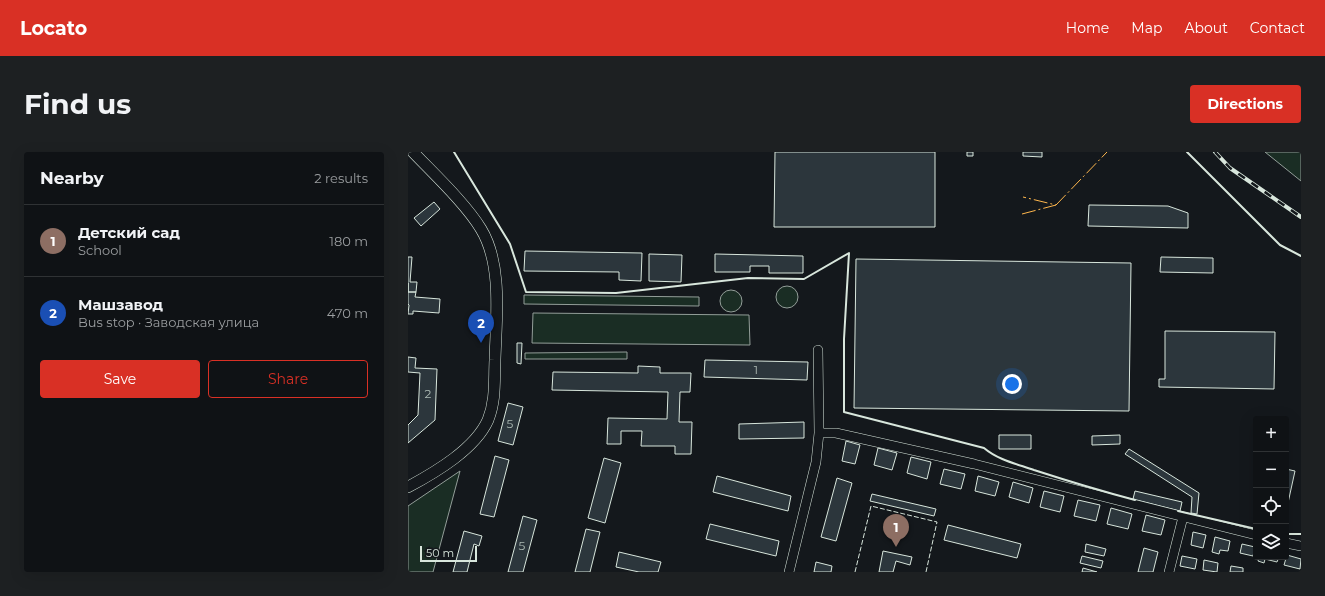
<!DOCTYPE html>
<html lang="en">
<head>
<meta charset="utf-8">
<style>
  :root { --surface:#0f1215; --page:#1d2022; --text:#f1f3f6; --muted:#9b9ea0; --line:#2f3234; --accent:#d93025 }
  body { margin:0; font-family:Montserrat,sans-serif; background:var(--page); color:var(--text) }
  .controls { position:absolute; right:12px; bottom:12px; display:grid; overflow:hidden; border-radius:4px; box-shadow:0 4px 16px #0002 }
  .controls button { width:36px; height:36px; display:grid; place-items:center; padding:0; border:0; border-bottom:1px solid var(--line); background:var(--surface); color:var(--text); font:20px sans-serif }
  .scale { position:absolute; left:12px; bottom:10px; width:57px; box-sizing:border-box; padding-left:4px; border:2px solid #d8e6dc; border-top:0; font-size:11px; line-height:14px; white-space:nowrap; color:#d8e6dc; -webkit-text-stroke:3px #14181c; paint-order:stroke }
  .you { position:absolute; left:604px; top:232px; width:14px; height:14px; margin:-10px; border:3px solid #fff; border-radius:50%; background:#1a73e8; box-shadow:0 0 0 6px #1a73e833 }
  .badge { display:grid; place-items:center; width:26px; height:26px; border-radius:50%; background:var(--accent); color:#fff; font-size:13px; font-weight:700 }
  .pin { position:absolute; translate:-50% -33px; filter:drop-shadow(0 1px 2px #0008) }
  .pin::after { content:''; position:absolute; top:21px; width:14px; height:12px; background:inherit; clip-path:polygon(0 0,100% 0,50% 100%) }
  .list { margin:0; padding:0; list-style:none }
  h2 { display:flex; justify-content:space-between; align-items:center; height:52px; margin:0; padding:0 16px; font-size:17px }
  h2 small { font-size:13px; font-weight:400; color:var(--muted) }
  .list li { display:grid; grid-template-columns:26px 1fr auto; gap:12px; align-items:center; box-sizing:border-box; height:72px; padding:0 16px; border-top:1px solid var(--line) }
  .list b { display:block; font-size:15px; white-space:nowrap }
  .list p { margin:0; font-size:13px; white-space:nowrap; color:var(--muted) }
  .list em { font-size:13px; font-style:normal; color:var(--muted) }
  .actions { display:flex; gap:8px; padding:12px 16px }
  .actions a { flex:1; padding:9px 0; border:1px solid var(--accent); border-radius:4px; text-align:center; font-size:14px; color:var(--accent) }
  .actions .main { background:var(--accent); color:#fff }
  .icon { flex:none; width:22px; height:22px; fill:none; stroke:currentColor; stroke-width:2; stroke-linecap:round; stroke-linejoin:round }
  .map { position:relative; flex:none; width:893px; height:420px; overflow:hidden; border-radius:4px }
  header { display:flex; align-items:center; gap:24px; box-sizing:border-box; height:56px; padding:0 20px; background:var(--accent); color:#fff }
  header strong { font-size:19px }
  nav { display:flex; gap:22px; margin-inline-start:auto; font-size:14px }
  .intro { display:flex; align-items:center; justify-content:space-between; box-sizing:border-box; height:96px; padding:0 24px }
  h1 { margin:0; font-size:28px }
  .button { padding:10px 18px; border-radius:4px; background:var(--accent); color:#fff; font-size:14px; font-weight:700 }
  main { display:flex; gap:24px; padding:0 24px }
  aside { flex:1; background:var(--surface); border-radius:4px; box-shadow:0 4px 16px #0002 }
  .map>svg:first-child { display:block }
  .green { fill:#1a2d24; stroke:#939e99 }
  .building { fill:#2c363c; stroke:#d8e6dc }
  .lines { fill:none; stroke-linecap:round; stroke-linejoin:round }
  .minor-casing { stroke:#d8e6dc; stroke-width:10 }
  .major-casing { stroke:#d8e6dc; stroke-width:12 }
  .minor { stroke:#14181c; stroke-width:9 }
  .major { stroke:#14181c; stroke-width:11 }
  .rail-casing { stroke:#d8e6dc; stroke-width:4 }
  .rail { stroke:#14181c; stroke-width:2.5; stroke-dasharray:8; stroke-linecap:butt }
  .fence { stroke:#d8e6dc; stroke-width:1; stroke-dasharray:5 2; stroke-linecap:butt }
  .wall { stroke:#d8e6dc; stroke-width:2 }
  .power { stroke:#ffb74d; stroke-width:1; stroke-dasharray:14 3 2 3; stroke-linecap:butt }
  .labels { text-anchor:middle; stroke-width:3; stroke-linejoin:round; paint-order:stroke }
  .number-label { font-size:12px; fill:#adbab4 }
</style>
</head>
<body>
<header>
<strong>Locato</strong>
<nav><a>Home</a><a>Map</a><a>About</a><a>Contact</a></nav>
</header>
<div class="intro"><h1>Find us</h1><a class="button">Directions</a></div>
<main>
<aside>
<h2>Nearby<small>2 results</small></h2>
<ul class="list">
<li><span class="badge" style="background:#8d6e63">1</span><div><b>Детский сад</b><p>School</p></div><em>180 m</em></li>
<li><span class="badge" style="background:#1a4fb4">2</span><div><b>Машзавод</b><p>Bus stop · Заводская улица</p></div><em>470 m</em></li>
</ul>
<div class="actions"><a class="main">Save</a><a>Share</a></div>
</aside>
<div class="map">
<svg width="893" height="420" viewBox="0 0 893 420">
  <rect width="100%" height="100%" fill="#14181c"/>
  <path class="green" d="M 857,0 L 893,0 L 893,29 Z
    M368 145a11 11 0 1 1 22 0a11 11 0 1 1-22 0Z
    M312 149a11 11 0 1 1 22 0a11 11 0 1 1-22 0Z
    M 116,143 L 291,145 L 291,154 L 116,152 Z
    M 125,161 L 341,163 L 342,193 L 124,191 Z
    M 219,200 L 219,207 L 117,207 L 117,201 Z
    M 52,319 L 25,420 L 0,420 L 0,354 Z"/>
  <path class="building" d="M 367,0 L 527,0 L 527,75 L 366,75 Z
    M 559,0 L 565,0 L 565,4 L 559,4 Z
    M 615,0 L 634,0 L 634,5 L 615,4 Z
    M 26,50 L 32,57 L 13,74 L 6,66 Z
    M 681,53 L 760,54 L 780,61 L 780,76 L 680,74 Z
    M 117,99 L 234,101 L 233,129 L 211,128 L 211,120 L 116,119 Z
    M 241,102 L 274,103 L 273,130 L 241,129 Z
    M 307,102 L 395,104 L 395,121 L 361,121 L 361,114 L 342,114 L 342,120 L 307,120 Z
    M 0,105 L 4,105 L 2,130 L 9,130 L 8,140 L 0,140 Z
    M 753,105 L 805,106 L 805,121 L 752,120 Z
    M 448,107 L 723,111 L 721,259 L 446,256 Z
    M 0,131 L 0,140 L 8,140 L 7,145 L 32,147 L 31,161 L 5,159 L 5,162 L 0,162 L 1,153 L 0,152 Z
    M 757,179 L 867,180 L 866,237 L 751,235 L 751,227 L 757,227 Z
    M 109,191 L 114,191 L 113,212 L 109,211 Z
    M 0,205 L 8,206 L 7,216 L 29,217 L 27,268 L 0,291 L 0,273 L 10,263 L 12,221 L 0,220 Z
    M 297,208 L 400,210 L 399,228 L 296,225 Z
    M 230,214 L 252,215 L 252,221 L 283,221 L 282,240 L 272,240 L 271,270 L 284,270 L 283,302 L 267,302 L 267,294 L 233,294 L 234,279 L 213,279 L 213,292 L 199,292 L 200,266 L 259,267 L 260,240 L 144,238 L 145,220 L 230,221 Z
    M 100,251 L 115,255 L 105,293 L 90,289 Z
    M 396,270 L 396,286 L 331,287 L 331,272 Z
    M 591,283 L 623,283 L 623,297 L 591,297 Z
    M 712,283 L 712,292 L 684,293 L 684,284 Z
    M 438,289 L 452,293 L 447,312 L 434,309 Z
    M 470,296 L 489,301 L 484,318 L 466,313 Z
    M 721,297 L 791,341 L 789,362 L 783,361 L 784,345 L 717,302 Z
    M 87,304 L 101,308 L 86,365 L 72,362 Z
    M 503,305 L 523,310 L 519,327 L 499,321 Z
    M 196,306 L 213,311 L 197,371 L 180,366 Z
    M 536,317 L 557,322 L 553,337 L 532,332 Z
    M 878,317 L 887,319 L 878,360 Z
    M 309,324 L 383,344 L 380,359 L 305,340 Z
    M 570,324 L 591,330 L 587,344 L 567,339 Z
    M 429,326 L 444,331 L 428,389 L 413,385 Z
    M 605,330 L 625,336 L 621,351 L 601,345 Z
    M 636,339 L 656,344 L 652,360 L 632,355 Z
    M 727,339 L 774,350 L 772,359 L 725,347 Z
    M 464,342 L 528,357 L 526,364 L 462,349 Z
    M 670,348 L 692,353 L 688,369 L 666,364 Z
    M 703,356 L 724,362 L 720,377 L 699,372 Z
    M 738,363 L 757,368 L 753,383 L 734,379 Z
    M 115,364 L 129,368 L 115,420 L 100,420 Z
    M 302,372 L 371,389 L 368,404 L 298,387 Z
    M 540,373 L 613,392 L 609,406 L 536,388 Z
    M 178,377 L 192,380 L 182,420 L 167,420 Z
    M 56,379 L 74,384 L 71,394 L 66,392 L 59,420 L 45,420 Z
    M 785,380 L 798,383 L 795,396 L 783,393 Z
    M 807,385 L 822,389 L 820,399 L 812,398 L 811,402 L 804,400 Z
    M 678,392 L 698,397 L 696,404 L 677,400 Z
    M 834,392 L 847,395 L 845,404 L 832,401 Z
    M 736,396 L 750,400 L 745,420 L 730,420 Z
    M 475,399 L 504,405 L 502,413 L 488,409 L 485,420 L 471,420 Z
    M 211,400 L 253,410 L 250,420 L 231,420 L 208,415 Z
    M 879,403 L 893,407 L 892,417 L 876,413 Z
    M 674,404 L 695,409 L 693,416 L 672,411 Z
    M 774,404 L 789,407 L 787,417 L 772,414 Z
    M 851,405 L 871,405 L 869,410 L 857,407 L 856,411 L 850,409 Z
    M 796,408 L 810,411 L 809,420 L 795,418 Z
    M 408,410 L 424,414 L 423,420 L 406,420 Z
    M 823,414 L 835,416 L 835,420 L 822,420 Z
    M 675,416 L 689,420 L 674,420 Z"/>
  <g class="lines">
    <defs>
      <path id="minor" d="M 411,281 L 428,281 L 566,312 L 848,383
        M 878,391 L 893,394
        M 381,420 L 408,310 L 411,281 L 410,198
        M 761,420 L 775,365"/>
      <path id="major" d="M 0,335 C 28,320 67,297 80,268 C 88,248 86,229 87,208 C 88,168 95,113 73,77 C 58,52 26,22 5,0"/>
    </defs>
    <use href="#minor" class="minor-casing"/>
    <use href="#major" class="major-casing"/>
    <use href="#minor" class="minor"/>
    <use href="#major" class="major"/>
    <defs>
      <path id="rail" d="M 807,0 L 822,16 L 893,65"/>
    </defs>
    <use href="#rail" class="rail-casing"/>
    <use href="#rail" class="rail"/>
    <path class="fence" d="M 447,420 L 463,354 L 529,370 L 518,420"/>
    <path class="wall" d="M 46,0 L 102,92 L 118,140 L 208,141 L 340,126 L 396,127 L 441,101 L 436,187 L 436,260 L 576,296 C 590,308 609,312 626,318 C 660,329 693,339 727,348
      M 779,0 L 872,93 L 893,104
      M 770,359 L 848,377
      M 878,382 L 893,382"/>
    <path class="power" d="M 648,53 L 699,0
      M 614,62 L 648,53 L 615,45"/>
  </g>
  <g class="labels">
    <g class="number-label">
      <text x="348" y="222">1</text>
      <text x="20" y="246">2</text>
      <text x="102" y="276">5</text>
      <text x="114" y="398">5</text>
    </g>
  </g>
</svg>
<div class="controls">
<button>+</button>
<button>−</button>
<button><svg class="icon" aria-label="locate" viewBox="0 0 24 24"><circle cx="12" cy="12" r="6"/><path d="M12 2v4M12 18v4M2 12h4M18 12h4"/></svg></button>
<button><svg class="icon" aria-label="layers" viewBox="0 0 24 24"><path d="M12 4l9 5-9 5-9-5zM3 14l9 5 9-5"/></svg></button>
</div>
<div class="scale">50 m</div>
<div class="you"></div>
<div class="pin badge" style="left:488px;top:395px;background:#8d6e63">1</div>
<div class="pin badge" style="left:73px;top:191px;background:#1a4fb4">2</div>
</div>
</main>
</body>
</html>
